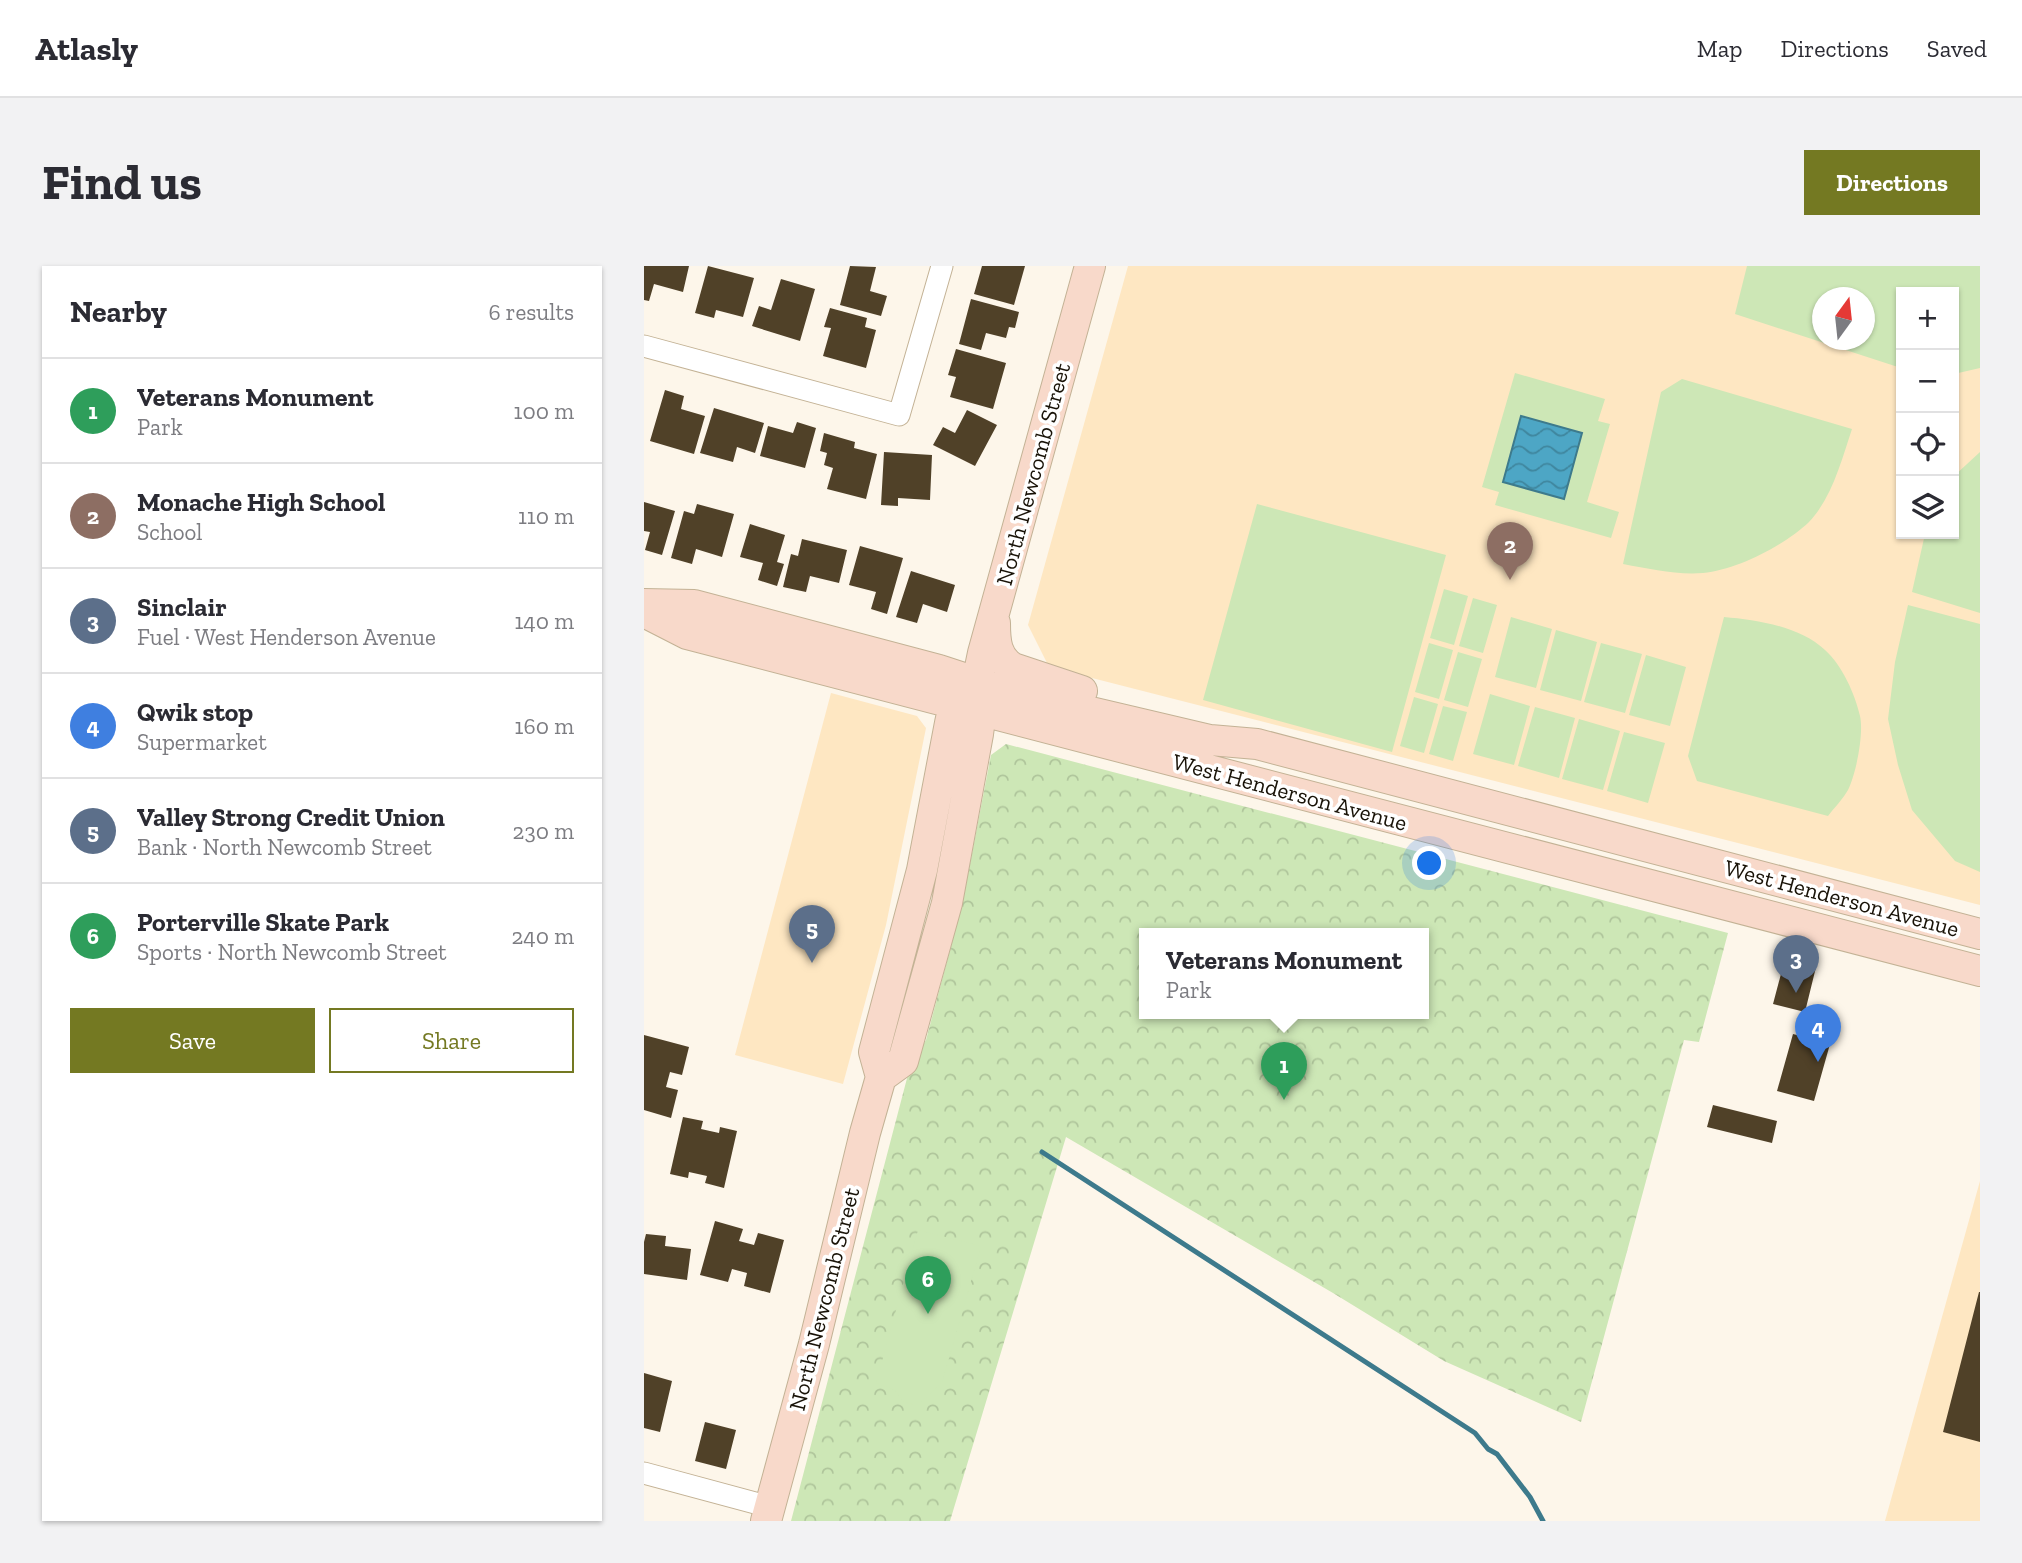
<!DOCTYPE html>
<html lang="en">
<head>
<meta charset="utf-8">
<style>
  :root { --surface:#fff; --page:#f2f2f3; --text:#2b2b33; --muted:#7c7c81; --line:#e1e1e2; --accent:#747922 }
  body { margin:0; font-family:"Zilla Slab",serif; background:var(--page); color:var(--text) }
  .controls { position:absolute; right:21px; top:21px; display:grid; overflow:hidden; border-radius:0px; box-shadow:0 2px 5px #0004 }
  .controls button { width:63px; height:63px; display:grid; place-items:center; padding:0; border:0; border-bottom:2px solid var(--line); background:var(--surface); color:var(--text); font:35px sans-serif }
  .compass { position:absolute; left:1168px; top:21px; width:63px; height:63px; border-radius:50%; background:var(--surface); box-shadow:0 2px 5px #0004; rotate:15deg }
  .you { position:absolute; left:786px; top:598px; width:24px; height:24px; margin:-18px; border:5px solid #fff; border-radius:50%; background:#1a73e8; box-shadow:0 0 0 10px #1a73e833 }
  .badge { display:grid; place-items:center; width:46px; height:46px; border-radius:50%; background:var(--accent); color:#fff; font-size:23px; font-weight:700 }
  .pin { position:absolute; translate:-50% -58px; filter:drop-shadow(0 2px 4px #0008) }
  .pin::after { content:''; position:absolute; top:37px; width:24px; height:21px; background:inherit; clip-path:polygon(0 0,100% 0,50% 100%) }
  .popup { position:absolute; left:495px; top:662px; width:290px; height:91px; box-sizing:border-box; display:grid; place-content:center; border-radius:0px; background:var(--surface); filter:drop-shadow(0 2px 5px #0005); font-size:23px; white-space:nowrap; color:var(--muted) }
  .popup b { font-size:26px; color:var(--text) }
  .popup::after { content:''; position:absolute; left:50%; top:100%; margin-left:-14px; border:14px solid transparent; border-top-color:var(--surface) }
  .list { margin:0; padding:0; list-style:none }
  h2 { display:flex; justify-content:space-between; align-items:center; height:91px; margin:0; padding:0 28px; font-size:30px }
  h2 small { font-size:23px; font-weight:400; color:var(--muted) }
  .list li { display:grid; grid-template-columns:46px 1fr auto; gap:21px; align-items:center; box-sizing:border-box; height:105px; padding:0 28px; border-top:2px solid var(--line) }
  .list b { display:block; font-size:26px; white-space:nowrap }
  .list p { margin:0; font-size:23px; white-space:nowrap; color:var(--muted) }
  .list em { font-size:23px; font-style:normal; color:var(--muted) }
  .actions { display:flex; gap:14px; padding:21px 28px }
  .actions a { flex:1; padding:16px 0; border:2px solid var(--accent); border-radius:0px; text-align:center; font-size:24px; color:var(--accent) }
  .actions .main { background:var(--accent); color:#fff }
  .icon { flex:none; width:38px; height:38px; fill:none; stroke:currentColor; stroke-width:2; stroke-linecap:round; stroke-linejoin:round }
  .map { position:relative; flex:none; width:1336px; height:1255px; overflow:hidden; border-radius:0px }
  header { display:flex; align-items:center; gap:42px; box-sizing:border-box; height:98px; padding:0 35px; background:var(--surface); border-bottom:2px solid var(--line) }
  header strong { font-size:33px }
  nav { display:flex; gap:38px; margin-inline-start:auto; font-size:24px }
  .intro { display:flex; align-items:center; justify-content:space-between; box-sizing:border-box; height:168px; padding:0 42px }
  h1 { margin:0; font-size:49px }
  .button { padding:18px 32px; border-radius:0px; background:var(--accent); color:#fff; font-size:24px; font-weight:700 }
  main { display:flex; gap:42px; padding:0 42px }
  aside { flex:1; background:var(--surface); border-radius:0px; box-shadow:0 2px 5px #0004 }
  .map>svg:first-child { display:block }
  .built { fill:#fee7c2; fill-rule:evenodd }
  .park { fill:url(#park-crowns); fill-rule:evenodd }
  .pitch { fill:#cde7b6; fill-rule:evenodd }
  .water { fill:url(#water-waves); stroke:#3d7a8c; stroke-width:2 }
  .lines { fill:none; stroke-linecap:round; stroke-linejoin:round }
  .stream { stroke:#3d7a8c; stroke-width:5 }
  .building { fill:#504128 }
  .street-casing { stroke:#c3b295; stroke-width:23 }
  .secondary-casing { stroke:#c3b295; stroke-width:32 }
  .street { stroke:#fff; stroke-width:21 }
  .secondary { stroke:#f8d9ca; stroke-width:30 }
  .labels { text-anchor:middle; stroke-width:7; stroke-linejoin:round; paint-order:stroke }
  .street-label { font-size:23px; fill:#181207; stroke:#fff }
</style>
</head>
<body>
<header>
<strong>Atlasly</strong>
<nav><a>Map</a><a>Directions</a><a>Saved</a></nav>
</header>
<div class="intro"><h1>Find us</h1><a class="button">Directions</a></div>
<main>
<aside>
<h2>Nearby<small>6 results</small></h2>
<ul class="list">
<li><span class="badge" style="background:#2e9e5b">1</span><div><b>Veterans Monument</b><p>Park</p></div><em>100 m</em></li>
<li><span class="badge" style="background:#8d6e63">2</span><div><b>Monache High School</b><p>School</p></div><em>110 m</em></li>
<li><span class="badge" style="background:#5c6f8a">3</span><div><b>Sinclair</b><p>Fuel · West Henderson Avenue</p></div><em>140 m</em></li>
<li><span class="badge" style="background:#3f7fe0">4</span><div><b>Qwik stop</b><p>Supermarket</p></div><em>160 m</em></li>
<li><span class="badge" style="background:#5c6f8a">5</span><div><b>Valley Strong Credit Union</b><p>Bank · North Newcomb Street</p></div><em>230 m</em></li>
<li><span class="badge" style="background:#2e9e5b">6</span><div><b>Porterville Skate Park</b><p>Sports · North Newcomb Street</p></div><em>240 m</em></li>
</ul>
<div class="actions"><a class="main">Save</a><a>Share</a></div>
</aside>
<div class="map">
<svg width="1336" height="1255" viewBox="0 0 1336 1255">
  <defs>
    <pattern id="park-crowns" width="20" height="18" patternUnits="userSpaceOnUse" patternTransform="scale(1.75)"><rect width="20" height="18" fill="#cde7b6"/><path d="M2 6a3 3 0 1 1 6 0M12 15a3 3 0 1 1 6 0" fill="none" stroke="#afc59b"/></pattern>
    <pattern id="water-waves" width="16" height="10" patternUnits="userSpaceOnUse" patternTransform="scale(1.75)"><rect width="16" height="10" fill="#4da6c5"/><path d="M0 5q4-4 8 0t8 0" fill="none" stroke="#3f869e"/></pattern>
  </defs>
  <rect width="100%" height="100%" fill="#fdf6ea"/>
  <path class="built" d="M 484,0 L 1336,0 L 1336,639 L 405,401 L 384,359 ZM 1257,26 L 1310,26 L 1310,268 L 1257,268 ZM 1178,32 L 1220,32 L 1220,74 L 1178,74 Z
    M 187,427 L 273,450 L 282,462 L 242,659 L 199,818 L 91,789 Z
    M 1336,915 L 1336,1255 L 1241,1255 Z"/>
  <path class="park" d="M 362,478 L 1084,667 L 1055,776 L 1040,774 L 937,1156 L 800,1095 L 689,1027 L 422,871 L 306,1255 L 147,1255 L 267,797 L 282,774 L 318,639 L 347,489 ZM 500,668 L 780,668 L 780,748 L 500,748 Z"/>
  <path class="pitch" d="M 1103,0 L 1336,0 L 1336,102 L 1310,108 L 1310,26 L 1257,26 L 1257,102 L 1091,48 ZM 1178,32 L 1220,32 L 1220,74 L 1178,74 Z
    M 871,107 L 961,133 L 954,155 L 966,158 L 943,236 L 975,246 L 967,272 L 851,239 L 855,226 L 838,221 Z
    M 1038,113 L 1208,163 C 1198,193 1188,232 1165,256 C 1141,279 1093,304 1059,307 C 1032,309 1006,303 979,298 L 1017,126 Z
    M 1336,186 L 1336,347 L 1268,326 L 1281,268 L 1310,268 L 1310,210 Z
    M 613,238 L 802,289 L 748,486 L 559,434 Z
    M 800,323 L 824,330 L 810,379 L 786,372 Z
    M 829,332 L 853,339 L 839,387 L 815,380 Z
    M 1264,339 L 1336,358 L 1336,606 L 1311,595 L 1268,544 L 1254,499 L 1244,453 L 1251,396 Z
    M 867,351 L 908,363 L 892,422 L 851,411 Z
    M 1080,351 C 1113,354 1155,360 1181,384 C 1198,399 1211,428 1216,450 C 1220,468 1212,508 1204,524 C 1199,533 1190,542 1184,550 L 1053,515 L 1044,490 Z
    M 912,364 L 953,376 L 937,435 L 896,424 Z
    M 785,377 L 809,384 L 795,433 L 771,426 Z
    M 957,377 L 998,388 L 981,447 L 940,436 Z
    M 814,386 L 838,393 L 824,441 L 800,434 Z
    M 1002,389 L 1042,401 L 1026,460 L 985,449 Z
    M 846,428 L 886,440 L 870,499 L 829,488 Z
    M 770,431 L 794,438 L 780,487 L 756,480 Z
    M 799,440 L 823,446 L 809,495 L 785,488 Z
    M 891,441 L 931,452 L 915,512 L 874,500 Z
    M 935,453 L 976,465 L 959,524 L 918,513 Z
    M 980,466 L 1021,477 L 1004,537 L 963,525 Z
    M 274,964 L 337,980 L 298,1117 C 289,1124 282,1134 271,1139 L 260,1136 L 251,1124 L 232,1117 Z"/>
  <path class="water" d="M 877,150 L 938,167 L 920,233 L 859,216 Z"/>
  <g class="lines">
    <path class="stream" d="M 398,886 L 831,1167 L 844,1183 L 853,1188 L 886,1231 L 899,1255"/>
  </g>
  <path class="building" d="M 0,0 L 45,0 L 39,26 L 10,18 L 5,35 L 0,34 Z
    M 64,0 L 110,12 L 99,51 L 72,44 L 70,52 L 51,47 Z
    M 206,0 L 232,1 L 226,25 L 243,30 L 237,50 L 196,39 Z
    M 338,0 L 381,0 L 370,39 L 330,28 Z
    M 137,13 L 171,23 L 156,75 L 108,60 L 115,40 L 127,44 Z
    M 327,33 L 375,46 L 371,62 L 365,61 L 362,72 L 342,67 L 337,84 L 315,78 Z
    M 186,42 L 223,52 L 221,61 L 232,64 L 222,102 L 179,90 L 187,62 L 180,61 Z
    M 312,83 L 362,97 L 349,143 L 306,131 L 312,111 L 304,109 Z
    M 21,124 L 40,130 L 37,143 L 61,150 L 50,188 L 6,175 Z
    M 70,142 L 120,157 L 111,187 L 93,181 L 89,196 L 56,187 Z
    M 323,144 L 353,159 L 331,200 L 289,179 L 299,161 L 311,167 Z
    M 153,156 L 172,162 L 161,202 L 116,190 L 124,160 L 149,167 Z
    M 180,167 L 211,176 L 210,182 L 233,188 L 222,233 L 183,223 L 189,202 L 180,199 L 183,187 L 176,185 Z
    M 240,186 L 288,189 L 286,234 L 254,232 L 254,240 L 237,239 Z
    M 0,236 L 31,245 L 18,289 L 1,284 L 6,266 L 0,265 Z
    M 53,238 L 90,248 L 78,291 L 52,283 L 48,298 L 27,292 L 40,245 L 50,248 Z
    M 106,258 L 141,269 L 133,296 L 140,298 L 133,320 L 114,314 L 119,297 L 96,291 Z
    M 158,273 L 203,284 L 195,317 L 166,310 L 162,326 L 139,321 L 147,288 L 154,290 Z
    M 216,280 L 259,292 L 243,348 L 227,343 L 232,326 L 205,319 Z
    M 267,305 L 311,319 L 303,346 L 279,338 L 273,357 L 252,351 Z
    M 1142,689 L 1173,697 L 1161,746 L 1129,738 Z
    M 1149,768 L 1186,778 L 1170,835 L 1133,825 Z
    M 0,769 L 45,781 L 38,809 L 26,806 L 22,821 L 34,824 L 27,852 L 0,844 Z
    M 1069,839 L 1133,855 L 1128,877 L 1063,861 Z
    M 39,851 L 59,855 L 57,863 L 75,867 L 76,861 L 93,865 L 80,922 L 61,917 L 63,910 L 45,906 L 44,912 L 26,908 Z
    M 71,955 L 99,963 L 95,975 L 110,979 L 114,967 L 140,974 L 126,1027 L 100,1020 L 103,1007 L 88,1003 L 84,1016 L 56,1009 Z
    M 2,968 L 22,970 L 21,980 L 47,983 L 43,1014 L 0,1008 L 0,976 Z
    M 1335,1026 L 1336,1026 L 1336,1176 L 1299,1166 Z
    M 0,1107 L 28,1115 L 16,1166 L 0,1162 Z
    M 61,1156 L 92,1164 L 82,1203 L 51,1195 Z"/>
  <g class="lines">
    <defs>
      <path id="street" d="M 0,80 L 255,149 L 298,0
        M 0,1207 L 126,1241"/>
      <path id="secondary" d="M 0,338 L 50,339 L 295,404 L 362,426 L 566,474 L 613,478 L 1336,668
        M 0,346 L 43,368 L 1336,705
        M 351,357 C 351,375 352,392 369,402 L 438,425
        M 237,811 L 259,795 L 303,637 L 334,468 L 337,445 L 333,416 L 339,387 L 446,0
        M 122,1255 L 170,1078 L 221,867 L 237,811 L 230,786 L 278,604 L 306,457 L 310,439 L 323,426"/>
    </defs>
    <use href="#street" class="street-casing"/>
    <use href="#secondary" class="secondary-casing"/>
    <use href="#street" class="street"/>
    <use href="#secondary" class="secondary"/>
  </g>
  <g class="labels">
    <g class="street-label">
      <text transform="translate(389 208) rotate(-75)" y="8">North Newcomb Street</text>
      <text transform="translate(646 526) rotate(15)" y="8">West Henderson Avenue</text>
      <text transform="translate(1198 632) rotate(15)" y="8">West Henderson Avenue</text>
      <text transform="translate(180 1033) rotate(-76)" y="8">North Newcomb Street</text>
    </g>
  </g>
</svg>
<div class="controls">
<button>+</button>
<button>−</button>
<button><svg class="icon" aria-label="locate" viewBox="0 0 24 24"><circle cx="12" cy="12" r="6"/><path d="M12 2v4M12 18v4M2 12h4M18 12h4"/></svg></button>
<button><svg class="icon" aria-label="layers" viewBox="0 0 24 24"><path d="M12 4l9 5-9 5-9-5zM3 14l9 5 9-5"/></svg></button>
</div>
<svg class="compass" viewBox="-18 -18 36 36"><path d="M0-13l5 13h-10z" fill="#e53935"/><path d="M0 13l5-13h-10z" fill="#7c7c81"/></svg>
<div class="you"></div>
<div class="pin badge" style="left:640px;top:834px;background:#2e9e5b">1</div>
<div class="popup"><b>Veterans Monument</b>Park</div>
<div class="pin badge" style="left:866px;top:314px;background:#8d6e63">2</div>
<div class="pin badge" style="left:1152px;top:727px;background:#5c6f8a">3</div>
<div class="pin badge" style="left:1174px;top:796px;background:#3f7fe0">4</div>
<div class="pin badge" style="left:168px;top:697px;background:#5c6f8a">5</div>
<div class="pin badge" style="left:284px;top:1048px;background:#2e9e5b">6</div>
</div>
</main>
</body>
</html>
